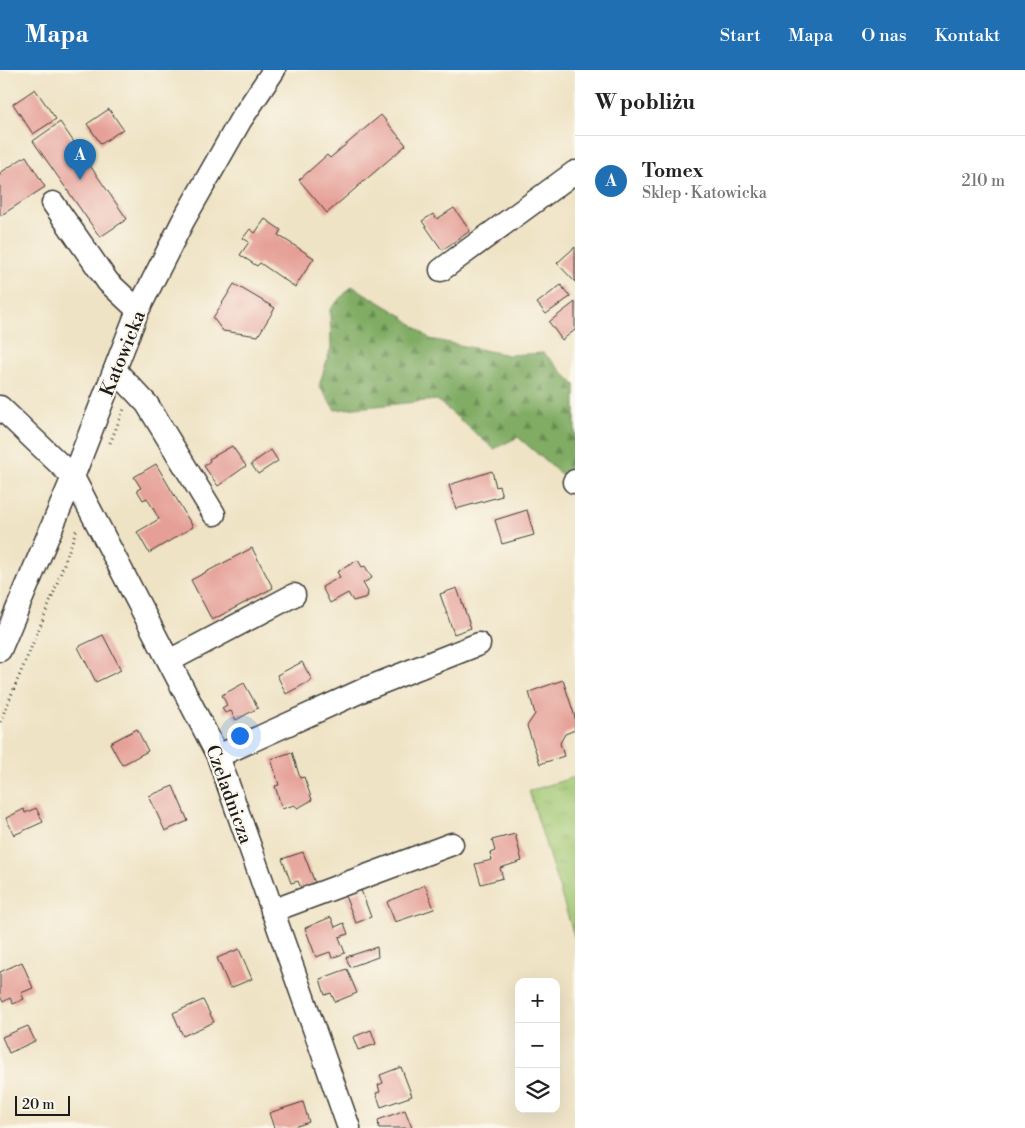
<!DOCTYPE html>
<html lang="pl">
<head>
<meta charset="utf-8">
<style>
  :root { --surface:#fff; --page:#f2f2f2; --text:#222; --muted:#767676; --line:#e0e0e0; --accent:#1f6fb2 }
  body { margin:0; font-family:"Libre Bodoni",serif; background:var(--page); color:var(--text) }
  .controls { position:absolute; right:15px; bottom:15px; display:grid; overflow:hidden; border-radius:10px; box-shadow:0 5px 20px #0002 }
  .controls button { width:45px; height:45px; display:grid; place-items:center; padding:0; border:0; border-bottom:1px solid var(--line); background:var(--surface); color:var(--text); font:25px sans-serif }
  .scale { position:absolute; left:15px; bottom:12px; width:55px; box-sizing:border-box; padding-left:5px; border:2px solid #1c1c1c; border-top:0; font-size:14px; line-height:18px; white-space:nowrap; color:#1c1c1c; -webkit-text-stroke:4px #fbf7ec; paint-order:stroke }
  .you { position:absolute; left:239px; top:665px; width:18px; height:18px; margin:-12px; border:4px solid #fff; border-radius:50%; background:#1a73e8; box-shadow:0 0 0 8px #1a73e833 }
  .badge { display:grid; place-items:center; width:32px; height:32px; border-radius:50%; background:var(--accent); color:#fff; font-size:16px; font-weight:700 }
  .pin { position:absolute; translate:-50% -41px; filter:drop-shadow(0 1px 2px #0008) }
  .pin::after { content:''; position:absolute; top:26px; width:18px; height:15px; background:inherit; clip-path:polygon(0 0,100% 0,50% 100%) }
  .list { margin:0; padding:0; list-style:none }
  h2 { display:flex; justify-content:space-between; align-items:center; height:65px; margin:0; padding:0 20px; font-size:21px }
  h2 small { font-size:16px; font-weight:400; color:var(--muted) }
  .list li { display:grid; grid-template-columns:32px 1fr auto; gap:15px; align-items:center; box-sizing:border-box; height:90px; padding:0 20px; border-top:1px solid var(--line) }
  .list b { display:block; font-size:19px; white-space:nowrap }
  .list p { margin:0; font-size:16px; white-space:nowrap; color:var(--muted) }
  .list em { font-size:16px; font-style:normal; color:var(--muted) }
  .icon { flex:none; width:28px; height:28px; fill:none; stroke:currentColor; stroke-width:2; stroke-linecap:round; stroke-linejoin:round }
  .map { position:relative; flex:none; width:575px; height:1058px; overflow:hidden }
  header { display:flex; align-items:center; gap:30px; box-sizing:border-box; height:70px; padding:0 25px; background:var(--accent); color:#fff }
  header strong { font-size:24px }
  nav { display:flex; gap:28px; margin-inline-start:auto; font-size:18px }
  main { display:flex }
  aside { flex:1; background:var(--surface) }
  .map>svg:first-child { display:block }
  .grass { fill:url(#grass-tufts); stroke:#5e7247 }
  .forest { fill:url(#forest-firs); stroke:#4e6440 }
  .building { fill:#e59f96 }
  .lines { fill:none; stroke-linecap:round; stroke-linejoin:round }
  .minor-casing { stroke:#3c3a35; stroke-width:25 }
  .path { stroke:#3c3a35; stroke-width:3; stroke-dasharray:1 4; stroke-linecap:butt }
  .minor { stroke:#fff; stroke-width:22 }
  .labels { text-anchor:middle; stroke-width:4.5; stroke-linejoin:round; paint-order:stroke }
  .street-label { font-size:19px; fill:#1c1c1c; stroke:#fbf7ec }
</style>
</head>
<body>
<header>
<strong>Mapa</strong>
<nav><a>Start</a><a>Mapa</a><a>O nas</a><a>Kontakt</a></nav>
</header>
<main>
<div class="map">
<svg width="575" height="1058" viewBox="0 0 575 1058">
  <defs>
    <pattern id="grass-tufts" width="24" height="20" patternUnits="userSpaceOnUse" patternTransform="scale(1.25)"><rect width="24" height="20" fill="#a1c772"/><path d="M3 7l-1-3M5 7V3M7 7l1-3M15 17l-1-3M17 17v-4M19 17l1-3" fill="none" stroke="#8aaa62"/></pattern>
    <pattern id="forest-firs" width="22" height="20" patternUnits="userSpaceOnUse" patternTransform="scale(1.25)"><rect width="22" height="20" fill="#80ac64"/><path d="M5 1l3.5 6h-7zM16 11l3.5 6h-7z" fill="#688b52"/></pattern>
  </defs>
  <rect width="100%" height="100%" fill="#fbf7ec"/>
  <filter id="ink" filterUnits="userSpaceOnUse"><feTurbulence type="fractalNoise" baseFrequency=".02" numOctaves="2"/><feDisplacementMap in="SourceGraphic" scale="10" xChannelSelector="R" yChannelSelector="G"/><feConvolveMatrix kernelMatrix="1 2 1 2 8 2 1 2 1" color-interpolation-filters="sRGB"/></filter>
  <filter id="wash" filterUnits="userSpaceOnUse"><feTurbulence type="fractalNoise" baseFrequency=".0096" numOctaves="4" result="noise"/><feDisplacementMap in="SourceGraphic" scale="20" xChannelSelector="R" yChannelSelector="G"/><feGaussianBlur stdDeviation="1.12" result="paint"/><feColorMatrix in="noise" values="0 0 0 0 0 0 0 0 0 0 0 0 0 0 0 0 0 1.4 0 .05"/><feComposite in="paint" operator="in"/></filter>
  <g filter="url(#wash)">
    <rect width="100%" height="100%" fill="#efe3c5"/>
    <path class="grass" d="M 575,707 L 575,869 L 529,721 Z"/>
    <path class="forest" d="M 352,216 L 401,245 L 430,269 L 508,285 L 544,283 L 575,315 L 575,426 L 563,406 L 518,367 L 494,379 L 437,330 L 335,340 L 319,316 L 331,277 L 330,239 Z"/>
    <g id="blocks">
      <path class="building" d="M 35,19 L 56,49 L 33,64 L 13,34 Z
        M 109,39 L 123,59 L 101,74 L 87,54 Z
        M 381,45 L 406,75 L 327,143 L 299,110 L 327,85 L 330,88 Z
        M 60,52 L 127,149 L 100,167 L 33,71 Z
        M 26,86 L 45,117 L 0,146 L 0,103 Z
        M 454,138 L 470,161 L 442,180 L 422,151 L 433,144 L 437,149 Z
        M 265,149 L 281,160 L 278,165 L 314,188 L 295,217 L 260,193 L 257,196 L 240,185 L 249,172 L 243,168 L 250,159 L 255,163 Z
        M 575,177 L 575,212 L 557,193 Z
        M 234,214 L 275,238 L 258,266 L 223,261 L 213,248 Z
        M 561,215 L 570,227 L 546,244 L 537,233 Z
        M 575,232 L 575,260 L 562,270 L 549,252 Z
        M 232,376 L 246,396 L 218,416 L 204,396 L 210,391 L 209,389 Z
        M 271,380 L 278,391 L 258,404 L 251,394 Z
        M 156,394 L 193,457 L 149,483 L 137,462 L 159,449 L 147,428 L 143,430 L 137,420 L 141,418 L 134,407 Z
        M 492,401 L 496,417 L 499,416 L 502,426 L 456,439 L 449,415 Z
        M 527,440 L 534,465 L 502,474 L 495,450 Z
        M 252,478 L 273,518 L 212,550 L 191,510 Z
        M 358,490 L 362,497 L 365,496 L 372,508 L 363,513 L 368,522 L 367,527 L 353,531 L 348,523 L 330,533 L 322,517 L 340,507 L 337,502 Z
        M 457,518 L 471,558 L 454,564 L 440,524 Z
        M 103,565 L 121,600 L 96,612 L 78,577 Z
        M 302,592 L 312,610 L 286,624 L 277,605 Z
        M 563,610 L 575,647 L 575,660 L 565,664 L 560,673 L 564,686 L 540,694 L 527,656 L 535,644 L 529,622 Z
        M 244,613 L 258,638 L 236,650 L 231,641 L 225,643 L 222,638 L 227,635 L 222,625 Z
        M 137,659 L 148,681 L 122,695 L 110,673 Z
        M 292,682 L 300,708 L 304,707 L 312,730 L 298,738 L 294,735 L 282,739 L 275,716 L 279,715 L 271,689 Z
        M 173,716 L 188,751 L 165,761 L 149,726 Z
        M 36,738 L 43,752 L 14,765 L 6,748 L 24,739 L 25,743 Z
        M 515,764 L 522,791 L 500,798 L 503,808 L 481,814 L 475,794 L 492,790 L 490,783 L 495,781 L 492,770 Z
        M 303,782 L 315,813 L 301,818 L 298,811 L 291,813 L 282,789 Z
        M 425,815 L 434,839 L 395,852 L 387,832 Z
        M 361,820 L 371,847 L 356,853 L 345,826 Z
        M 331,847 L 335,857 L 344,853 L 348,864 L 339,867 L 345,883 L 332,888 L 330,882 L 316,887 L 305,858 Z
        M 377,877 L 378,887 L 350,897 L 346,887 Z
        M 239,879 L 252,909 L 230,918 L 217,888 Z
        M 22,892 L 33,918 L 21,923 L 24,929 L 13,934 L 10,928 L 3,932 L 0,926 L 0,902 Z
        M 347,899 L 357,923 L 335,932 L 331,923 L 325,925 L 320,909 Z
        M 203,930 L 214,952 L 183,966 L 173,943 Z
        M 28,956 L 35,971 L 9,983 L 2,967 Z
        M 371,960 L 376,974 L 358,980 L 353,967 Z
        M 401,997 L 412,1026 L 381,1037 L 376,1023 L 380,1022 L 378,1015 L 383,1013 L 380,1005 Z
        M 303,1032 L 309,1052 L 291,1058 L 274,1058 L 269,1043 Z
        M 405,1040 L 412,1058 L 379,1058 L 378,1050 Z"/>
    </g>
  </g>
  <g filter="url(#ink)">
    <use href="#blocks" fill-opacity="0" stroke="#3c3a35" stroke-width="1"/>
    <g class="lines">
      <defs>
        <path id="minor" d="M 53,133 L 108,212 L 138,240
          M 441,200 L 575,102
          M 115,300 L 147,334 L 214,444
          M 0,337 L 73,407 L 218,686 L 349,1058
          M 574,412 L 575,411
          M 0,580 L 73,407 L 138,240 L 183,151 L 240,51 L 274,0
          M 169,591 L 294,525
          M 218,686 L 370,617 L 479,574
          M 272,841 L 452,774"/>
      </defs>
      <use href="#minor" class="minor-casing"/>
      <path class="path" d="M 110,373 L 124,339
        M 0,652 L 51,530 L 77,458"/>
      <use href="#minor" class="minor"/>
    </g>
  </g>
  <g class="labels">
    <g class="street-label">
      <text transform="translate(122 283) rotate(-68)" y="7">Katowicka</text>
      <text transform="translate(230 724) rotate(70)" y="7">Czeladnicza</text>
    </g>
  </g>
</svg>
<div class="controls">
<button>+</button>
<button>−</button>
<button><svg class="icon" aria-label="layers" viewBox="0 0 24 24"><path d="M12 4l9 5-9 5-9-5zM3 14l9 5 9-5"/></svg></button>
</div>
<div class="scale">20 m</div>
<div class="you"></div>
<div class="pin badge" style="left:80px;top:110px">A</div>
</div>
<aside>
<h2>W pobliżu<small></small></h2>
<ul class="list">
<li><span class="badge">A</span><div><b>Tomex</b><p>Sklep · Katowicka</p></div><em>210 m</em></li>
</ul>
</aside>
</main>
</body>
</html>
